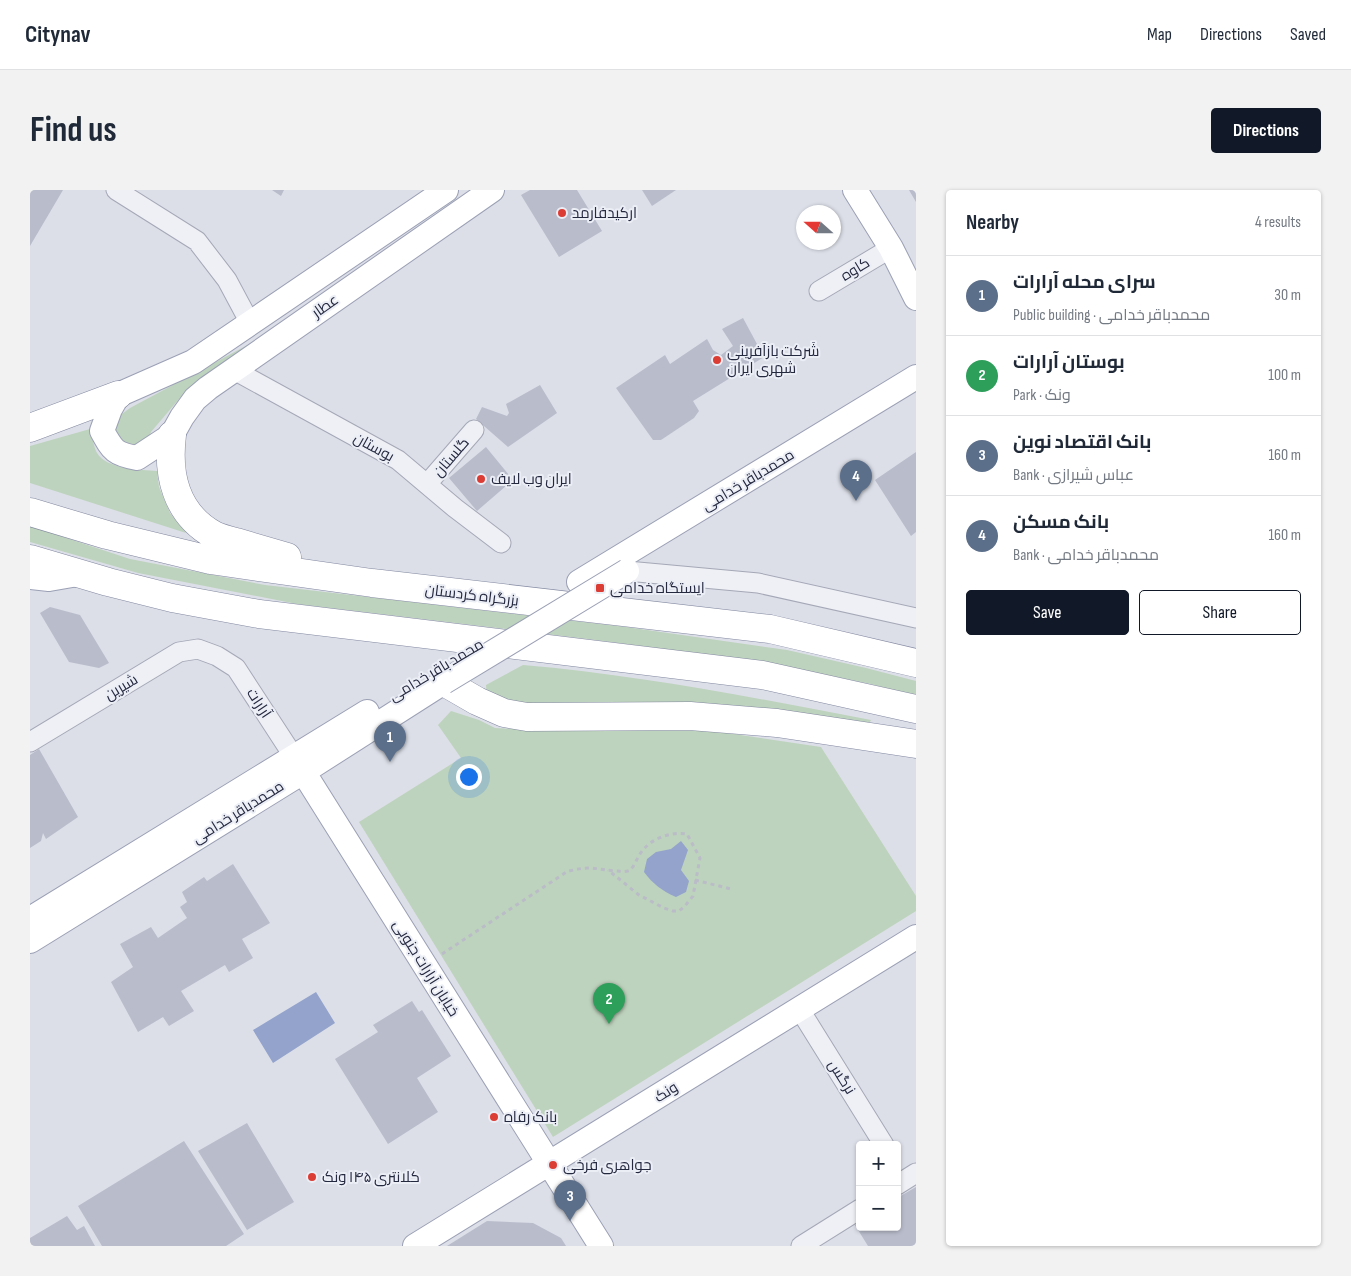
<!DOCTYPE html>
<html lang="en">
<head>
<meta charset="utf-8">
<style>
  :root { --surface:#fff; --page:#f2f2f3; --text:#1f2937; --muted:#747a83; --line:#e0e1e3; --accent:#111827 }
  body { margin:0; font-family:"Sofia Sans Condensed",Cairo,sans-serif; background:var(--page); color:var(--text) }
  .controls { position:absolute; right:15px; bottom:15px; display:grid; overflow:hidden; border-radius:5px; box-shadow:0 1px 4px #0004 }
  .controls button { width:45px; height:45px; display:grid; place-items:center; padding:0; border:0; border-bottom:1px solid var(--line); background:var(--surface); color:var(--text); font:25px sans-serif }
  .compass { position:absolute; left:766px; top:15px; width:45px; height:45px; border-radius:50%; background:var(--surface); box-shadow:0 1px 4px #0004; rotate:291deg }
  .you { position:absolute; left:438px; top:586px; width:18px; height:18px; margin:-12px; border:4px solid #fff; border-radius:50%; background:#1a73e8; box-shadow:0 0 0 8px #1a73e833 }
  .badge { display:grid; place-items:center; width:32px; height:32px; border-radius:50%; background:var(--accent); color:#fff; font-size:16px; font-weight:700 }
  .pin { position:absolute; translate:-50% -41px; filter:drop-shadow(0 1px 2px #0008) }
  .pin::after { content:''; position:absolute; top:26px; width:18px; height:15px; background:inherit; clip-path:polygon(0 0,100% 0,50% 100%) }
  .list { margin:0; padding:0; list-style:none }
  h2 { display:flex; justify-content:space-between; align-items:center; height:65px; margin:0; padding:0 20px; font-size:21px }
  h2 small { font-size:16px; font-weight:400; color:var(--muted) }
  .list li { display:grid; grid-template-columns:32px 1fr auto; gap:15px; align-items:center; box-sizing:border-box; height:80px; padding:0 20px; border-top:1px solid var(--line) }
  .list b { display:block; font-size:19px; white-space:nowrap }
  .list p { margin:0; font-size:16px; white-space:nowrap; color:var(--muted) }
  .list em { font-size:16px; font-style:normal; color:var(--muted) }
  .actions { display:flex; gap:10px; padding:15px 20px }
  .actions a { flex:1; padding:11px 0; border:1px solid var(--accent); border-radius:5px; text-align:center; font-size:18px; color:var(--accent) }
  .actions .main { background:var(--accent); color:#fff }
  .map { position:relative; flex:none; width:886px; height:1056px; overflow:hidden; border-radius:5px }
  header { display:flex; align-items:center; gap:30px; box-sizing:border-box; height:70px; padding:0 25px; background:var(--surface); border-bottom:1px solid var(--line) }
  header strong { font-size:24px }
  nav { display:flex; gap:28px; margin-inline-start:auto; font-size:18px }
  .intro { display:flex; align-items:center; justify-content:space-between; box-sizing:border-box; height:120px; padding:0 30px }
  h1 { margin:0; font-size:35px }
  .button { padding:12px 22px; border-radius:5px; background:var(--accent); color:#fff; font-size:18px; font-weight:700 }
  main { display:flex; gap:30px; padding:0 30px }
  aside { flex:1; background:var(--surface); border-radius:5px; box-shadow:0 1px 4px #0004 }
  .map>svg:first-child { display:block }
  .green { fill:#bed3bd }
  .water { fill:#93a3cc }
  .building { fill:#b9bccb }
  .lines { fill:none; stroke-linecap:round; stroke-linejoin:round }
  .minor-casing { stroke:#a5a8b6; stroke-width:21 }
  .major-casing { stroke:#9ba0b5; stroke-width:26 }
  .highway-casing { stroke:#8288a0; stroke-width:29 }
  .path { stroke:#babcc7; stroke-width:3; stroke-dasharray:4 4; stroke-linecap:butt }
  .minor { stroke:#eff0f6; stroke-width:19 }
  .major { stroke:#fff; stroke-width:24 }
  .highway { stroke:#fff; stroke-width:28 }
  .major-bridge-casing { stroke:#9ba0b5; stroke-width:26; stroke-linecap:butt }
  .major-bridge { stroke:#fff; stroke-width:24 }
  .poi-dot { fill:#db3c33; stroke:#eceef6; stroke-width:2 }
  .labels { text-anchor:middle; stroke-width:4; stroke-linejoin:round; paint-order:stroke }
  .poi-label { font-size:15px; fill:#252940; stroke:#eceef6; text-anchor:start }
  .street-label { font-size:15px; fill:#252940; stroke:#eceef6 }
</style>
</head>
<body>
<header>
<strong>Citynav</strong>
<nav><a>Map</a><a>Directions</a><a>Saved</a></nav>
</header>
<div class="intro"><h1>Find us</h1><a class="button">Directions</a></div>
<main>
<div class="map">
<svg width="886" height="1056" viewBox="0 0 886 1056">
  <rect width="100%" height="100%" fill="#dcdfe8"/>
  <path class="green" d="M 225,151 L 155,202 L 121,242 L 117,252 L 102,260 L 81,244 L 85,229 L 100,218 Z
    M 60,239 C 62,245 64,258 67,263 C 76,279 111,280 127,281 L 129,297 L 140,323 L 156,343 L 0,293 L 0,256 Z
    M 0,336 L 100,369 L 235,395 L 596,437 L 757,460 L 836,478 L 886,491 L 886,506 L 841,494 L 725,471 L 558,449 L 267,414 L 108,383 L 0,352 Z
    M 493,475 C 610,485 726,508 841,530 L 836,539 L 469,515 L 457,510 L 456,495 Z
    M 421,521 L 449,530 L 465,538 L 489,539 L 650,536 L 791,557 L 886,706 L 886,721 L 523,947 L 329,632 L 431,568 L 408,535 Z"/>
  <path class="water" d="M 651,651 L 658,660 L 651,680 L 659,691 L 656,702 L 646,707 C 632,701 623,694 614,682 L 617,669 L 626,662 L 641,659 Z
    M 286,802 L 305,833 L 243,873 L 223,840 Z"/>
  <path class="building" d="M 0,0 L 33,0 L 0,56 Z
    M 242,0 L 254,0 L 251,6 Z
    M 500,0 L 547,0 L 572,41 L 529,67 L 491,5 Z
    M 612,0 L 646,0 L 622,16 Z
    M 879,0 L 886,0 L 886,12 Z
    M 713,128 L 734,167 L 663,211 L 669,221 L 664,228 L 631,250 L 623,250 L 586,198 L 635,165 L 640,174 L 677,149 L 683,160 L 691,165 L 703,156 L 692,139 Z
    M 510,195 L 527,223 L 478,257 L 446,229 L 452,217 L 477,226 L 479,223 L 476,214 Z
    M 456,257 L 483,290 L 447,321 L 419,288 Z
    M 886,262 L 886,342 L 881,346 L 845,290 Z
    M 20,417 L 50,425 L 79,473 L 69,478 L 39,472 L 10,423 Z
    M 9,559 L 48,627 L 16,649 L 13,643 L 11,651 L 0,658 L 0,565 Z
    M 203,674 L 240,733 L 212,749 L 223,768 L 199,782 L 195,775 L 151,801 L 164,821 L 139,836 L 133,827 L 108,842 L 81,792 L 103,777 L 90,754 L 121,737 L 128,748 L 157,728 L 150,717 L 157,712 L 152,702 L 174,687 L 177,691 Z
    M 382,811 L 389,822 L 392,820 L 421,866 L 387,888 L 408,922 L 358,954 L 305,869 L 348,842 L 343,835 Z
    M 217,933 L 264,1012 L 217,1040 L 168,961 Z
    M 154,951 L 214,1044 L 196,1056 L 72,1056 L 48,1016 Z
    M 886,997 L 886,1056 L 838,1056 L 825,1035 L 830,1032 L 830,1037 L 867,1037 L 867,1008 Z
    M 37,1026 L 47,1040 L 54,1036 L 65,1056 L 2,1056 L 0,1052 L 0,1048 Z
    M 457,1031 L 503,1033 L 531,1048 L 536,1056 L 417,1056 Z"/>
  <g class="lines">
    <defs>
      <path id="minor" d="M 86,0 L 167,51 L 197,90 L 220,133
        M 789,101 L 861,58
        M 204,180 L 368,270 L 425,318 L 471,353
        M 397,294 L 444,240
        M 597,381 L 728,393 L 886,428
        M 0,552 L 149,462 L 168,459 L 187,466 L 206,478 L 264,567
        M 770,820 L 854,955
        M 867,995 L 886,983
        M 771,1056 L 830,1019"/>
      <path id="major" d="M 416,0 L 163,172 L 88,205 L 80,219 L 72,241 C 83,261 85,264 107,268 L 142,245 L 152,227 L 165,209 L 178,198 L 462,0
        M 825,0 L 861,58 L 886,108
        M 0,387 L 19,389 L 48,384
        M 549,392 L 886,187
        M 264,567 L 571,1056
        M 0,729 L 337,522
        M 0,751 L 273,582 L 414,492
        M 385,1056 L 886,747"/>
      <path id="highway" d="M 0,238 L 88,205
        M 142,245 C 137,285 146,324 184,345 C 190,348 198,350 206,352 C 223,357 240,362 257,367
        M 0,322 L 77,345 L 180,370 L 342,393 L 740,439 L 886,473
        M 0,369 L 78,392 L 142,408 L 229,424 L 732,485 L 886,519
        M 414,492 L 447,511 L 474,523 L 497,527 L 660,526 L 747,533 L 886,554"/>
    </defs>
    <use href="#minor" class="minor-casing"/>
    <use href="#major" class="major-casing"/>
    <use href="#highway" class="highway-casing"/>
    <path class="path" d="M 665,690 L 701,699
      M 412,764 L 538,681 C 545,680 551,678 558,678 C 568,678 578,681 588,681 C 592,682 597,682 600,680 C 604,677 607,668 610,664 C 619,649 641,641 657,644 L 670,668 L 663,706 L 655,716 L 649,721 L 643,721 L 634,718 L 609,705 L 578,680"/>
    <use href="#minor" class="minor"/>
    <use href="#major" class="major"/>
    <use href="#highway" class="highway"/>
    <defs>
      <path id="major-bridge" d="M 414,492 L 597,381"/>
    </defs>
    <use href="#major-bridge" class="major-bridge-casing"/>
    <use href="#major-bridge" class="major-bridge"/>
  </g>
  <g class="poi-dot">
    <circle cx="532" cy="23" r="5"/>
    <circle cx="687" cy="170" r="5"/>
    <circle cx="451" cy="289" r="5"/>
    <rect x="565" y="393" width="10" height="10" rx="2.5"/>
    <circle cx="464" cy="927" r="5"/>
    <circle cx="523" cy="975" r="5"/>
    <circle cx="282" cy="987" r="5"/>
  </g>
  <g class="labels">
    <g class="poi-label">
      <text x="542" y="28">ارکیدفارمد</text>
      <text x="697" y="166">شَرکت بازآفرینی<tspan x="697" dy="17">شهری ایران</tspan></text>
      <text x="461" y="294">ایران وب لایف</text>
      <text x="580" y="403">ایستگاه خدامی</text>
      <text x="474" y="932">بانک رفاه</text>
      <text x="533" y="980">جواهری فرخی</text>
      <text x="292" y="992">کلانتری ۱۴۵ ونک</text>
    </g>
    <g class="street-label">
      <text transform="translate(825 79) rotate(-31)" y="5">کاوه</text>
      <text transform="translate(295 116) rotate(-35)" y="5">عطار</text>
      <text transform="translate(344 257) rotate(29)" y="5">بوستان</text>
      <text transform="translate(421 267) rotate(-49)" y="5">گلستان</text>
      <text transform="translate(718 290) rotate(-31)" y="5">محمدباقر خدامی</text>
      <text transform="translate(442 405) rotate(7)" y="5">بزرگراه کردستان</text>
      <text transform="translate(406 480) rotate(-31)" y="5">محمد باقر خدامی</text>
      <text transform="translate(91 497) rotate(-31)" y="5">شیرین</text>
      <text transform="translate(229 513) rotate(57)" y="5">آرارات</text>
      <text transform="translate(208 622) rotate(-32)" y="5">محمدباقر خدامی</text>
      <text transform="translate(396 778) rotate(58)" y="5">خیابان آرارات جنوبی</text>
      <text transform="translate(812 887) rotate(58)" y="5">نرگس</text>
      <text transform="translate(636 902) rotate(-32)" y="5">ونک</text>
    </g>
  </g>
</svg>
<div class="controls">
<button>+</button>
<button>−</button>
</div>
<svg class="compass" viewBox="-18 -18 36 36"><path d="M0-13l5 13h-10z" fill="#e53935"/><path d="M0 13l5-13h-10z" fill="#747a83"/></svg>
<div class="you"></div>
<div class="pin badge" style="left:360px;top:572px;background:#5c6f8a">1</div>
<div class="pin badge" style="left:579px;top:834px;background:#2e9e5b">2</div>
<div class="pin badge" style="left:540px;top:1031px;background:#5c6f8a">3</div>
<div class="pin badge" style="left:826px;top:311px;background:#5c6f8a">4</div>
</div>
<aside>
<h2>Nearby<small>4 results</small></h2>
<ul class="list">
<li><span class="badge" style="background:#5c6f8a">1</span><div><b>سرای محله آرارات</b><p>Public building · محمدباقر خدامی</p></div><em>30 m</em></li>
<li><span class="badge" style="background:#2e9e5b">2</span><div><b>بوستان آرارات</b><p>Park · ونک</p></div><em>100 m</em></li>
<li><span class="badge" style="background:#5c6f8a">3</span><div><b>بانک اقتصاد نوین</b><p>Bank · عباس شیرازی</p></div><em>160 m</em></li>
<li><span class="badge" style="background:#5c6f8a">4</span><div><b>بانک مسکن</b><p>Bank · محمدباقر خدامی</p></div><em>160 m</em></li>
</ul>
<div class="actions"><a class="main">Save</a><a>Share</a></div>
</aside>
</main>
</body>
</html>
